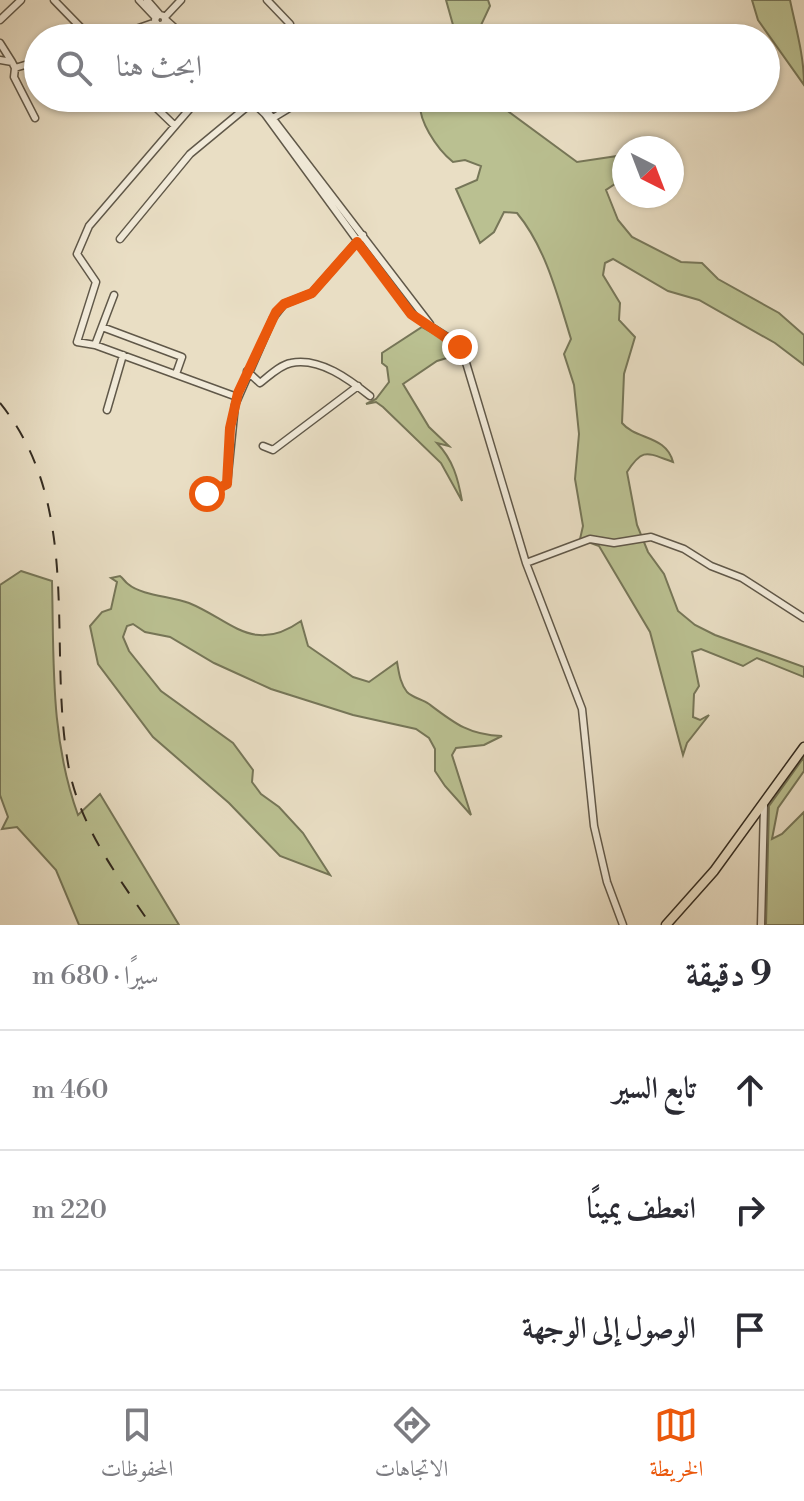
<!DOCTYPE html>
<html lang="ar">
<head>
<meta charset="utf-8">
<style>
  :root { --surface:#fff; --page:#f7f7f7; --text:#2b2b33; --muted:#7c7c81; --line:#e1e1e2; --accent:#ea580c }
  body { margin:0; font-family:"Libre Bodoni",Amiri,serif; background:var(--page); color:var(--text); direction:rtl }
  .compass { position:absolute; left:612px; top:136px; width:72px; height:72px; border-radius:50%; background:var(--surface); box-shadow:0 2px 6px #0004; rotate:138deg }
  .stop { position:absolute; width:24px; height:24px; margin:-18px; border:6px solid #ea580c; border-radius:50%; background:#fff }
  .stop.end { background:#ea580c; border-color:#fff; box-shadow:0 2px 8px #0008 }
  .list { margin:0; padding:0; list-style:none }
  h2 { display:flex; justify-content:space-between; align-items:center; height:104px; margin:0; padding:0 32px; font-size:34px }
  h2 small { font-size:26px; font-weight:400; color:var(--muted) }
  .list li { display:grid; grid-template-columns:52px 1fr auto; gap:24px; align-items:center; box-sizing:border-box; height:120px; padding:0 32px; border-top:2px solid var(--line) }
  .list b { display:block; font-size:30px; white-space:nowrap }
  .list em { font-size:26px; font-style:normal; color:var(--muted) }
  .icon { flex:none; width:44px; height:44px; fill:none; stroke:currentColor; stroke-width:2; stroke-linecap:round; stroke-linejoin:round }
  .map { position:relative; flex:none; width:804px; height:925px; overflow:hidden; direction:ltr }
  .search { position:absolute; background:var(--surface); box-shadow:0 2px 6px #0004; left:24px; right:24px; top:24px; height:88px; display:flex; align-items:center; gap:20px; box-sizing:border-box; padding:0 28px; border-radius:44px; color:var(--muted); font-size:30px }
  .sheet { height:464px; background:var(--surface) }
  nav { display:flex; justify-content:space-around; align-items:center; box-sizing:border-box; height:112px; border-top:2px solid var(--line); background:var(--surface); font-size:22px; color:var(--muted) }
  nav a { display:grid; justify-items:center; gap:4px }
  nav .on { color:var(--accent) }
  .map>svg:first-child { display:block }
  .green { fill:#bac091; stroke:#767658; stroke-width:2 }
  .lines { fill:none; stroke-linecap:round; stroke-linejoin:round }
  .minor-casing { stroke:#605849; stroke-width:9 }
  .major-casing { stroke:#332b20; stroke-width:11 }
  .minor { stroke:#f1ead9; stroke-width:6 }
  .major { stroke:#e9dec4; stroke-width:8 }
  .rail { stroke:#332b20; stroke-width:2; stroke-dasharray:14 14; stroke-linecap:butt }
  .route { stroke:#ea580c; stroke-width:10 }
</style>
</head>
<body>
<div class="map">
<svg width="804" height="925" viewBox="0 0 804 925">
  <rect width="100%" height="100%" fill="#e9dec4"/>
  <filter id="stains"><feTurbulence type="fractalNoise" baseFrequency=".0025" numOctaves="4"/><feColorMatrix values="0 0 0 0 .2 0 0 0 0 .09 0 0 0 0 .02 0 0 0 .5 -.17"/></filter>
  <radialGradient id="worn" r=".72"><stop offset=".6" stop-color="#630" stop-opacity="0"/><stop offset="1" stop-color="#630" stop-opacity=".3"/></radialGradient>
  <path class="green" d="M 446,0 L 488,0 L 490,6 L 475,38 L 444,38 L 455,32 Z
    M 752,0 L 790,0 C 796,29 804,55 804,85 L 758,20 Z
    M 421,98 L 480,98 L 484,105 C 511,98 557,100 584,108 C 570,107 500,103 492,107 L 505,109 L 577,162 L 624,155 L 624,178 L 606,190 L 618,220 L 632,237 L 681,262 L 702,263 L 718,279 L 779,313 L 804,335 L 804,365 L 775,343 L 699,300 L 668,291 L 613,259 L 605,263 L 603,275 L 620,303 L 619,320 L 635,337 L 624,374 L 622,423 C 636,440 666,435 673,462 C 647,453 643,447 627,472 L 637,525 L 648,552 L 664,574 L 678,611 L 695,625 L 715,635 L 804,667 L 804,677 L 757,658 L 743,666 L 701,649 L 692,652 L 699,686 L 694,694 L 693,717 L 700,720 L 709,715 L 687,743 L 683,755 L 650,632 L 599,546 L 580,539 L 583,526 L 575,479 L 579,434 L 574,385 L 564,354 L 571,339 C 558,297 546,248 517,213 L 504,212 L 494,232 L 480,243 L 456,189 L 477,180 L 481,166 L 465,160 L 453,162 C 438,150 415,118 421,98 Z
    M 422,327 L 446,340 L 457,355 L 437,361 L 403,384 L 429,427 L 449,446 L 437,443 C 453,460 458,478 462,501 L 441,463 L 383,407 L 376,402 L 366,404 L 376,399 L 389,382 L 387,367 L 382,363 L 382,353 Z
    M 21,571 L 52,581 C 54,661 50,738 78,815 L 100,794 L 179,925 L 79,925 L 56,870 L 17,827 L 2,829 L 8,817 L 0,795 L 0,585 Z
    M 120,576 C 123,578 125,582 128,584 C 142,596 172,596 189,603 C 231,620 253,655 301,621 L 308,646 L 353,677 L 369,682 L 397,662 C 399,673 400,683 407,692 C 413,698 422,699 429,704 C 454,723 469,735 502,736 L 484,745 L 456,748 L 452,755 L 471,815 L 445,786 L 435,771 L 435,749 L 429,738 L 416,729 L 353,715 L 271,689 L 214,663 L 170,637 L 145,632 L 133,624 L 127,626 L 123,637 L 129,651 L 161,691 L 233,743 L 253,770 L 252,782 L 261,794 L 279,807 L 303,833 L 330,875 L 280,856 L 229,803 L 153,737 L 98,664 L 90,626 L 102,612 L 111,609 L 117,582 L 111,578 Z
    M 804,757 L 804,771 L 778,808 L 772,839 L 782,834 L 804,812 L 804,925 L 766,925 L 769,806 Z"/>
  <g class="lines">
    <defs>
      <path id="minor" d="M 54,0 L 91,38
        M 139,0 L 156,18
        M 147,0 L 160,15
        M 267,0 L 290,24 L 283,38
        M155 20a5 5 0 1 1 10 0a5 5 0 1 1-10 0Z
        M 165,17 L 181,0
        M 0,20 L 21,0
        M 166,20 L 186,38
        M 162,25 L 177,38
        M 110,38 L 156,22
        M 0,43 L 12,62
        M 0,60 L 12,62 L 15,68 L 38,61
        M 15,68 L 14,77 L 35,118
        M 146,98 L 175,126
        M 199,98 L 89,226 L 77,254 L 96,282 L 77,342 L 95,345 L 237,397
        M 248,98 L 265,114 L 411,314 L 452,340 L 464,356 L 526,563 L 582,709 L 594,826 L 607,882 L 623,925
        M 257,98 L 430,324
        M 273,118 L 306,98
        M 120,239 L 190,154 L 254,101
        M 102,327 L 182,357 L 176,374
        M 95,345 L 114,295
        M 247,371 L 260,383 C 269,376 280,365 291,363 C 320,357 350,380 370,396
        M 107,410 L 123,355
        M 263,446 L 273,450 L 358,386
        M 207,494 L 227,484 L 235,405 L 273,318 L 284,304 L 312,293 L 363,235
        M 526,563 L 590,539 L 614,543 L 651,537 L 684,549 L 711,566 L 742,578 L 804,618
        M 761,925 L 764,805"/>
      <path id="major" d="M 666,925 L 714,871 L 804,747"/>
    </defs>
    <use href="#minor" class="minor-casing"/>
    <use href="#major" class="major-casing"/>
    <use href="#minor" class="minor"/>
    <use href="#major" class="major"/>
    <path class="rail" d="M 0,403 C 85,508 46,647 69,769 C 81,828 118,877 151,925"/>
  </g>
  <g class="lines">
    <path class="route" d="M 207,494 L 227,484 L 230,428 L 238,393 L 276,312 L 284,304 L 312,293 L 357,242 L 411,314 L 460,347"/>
  </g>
  <rect width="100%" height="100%" filter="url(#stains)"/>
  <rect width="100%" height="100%" fill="url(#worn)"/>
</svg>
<svg class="compass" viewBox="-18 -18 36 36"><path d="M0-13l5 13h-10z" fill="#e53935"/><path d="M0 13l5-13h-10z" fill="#7c7c81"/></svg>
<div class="stop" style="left:207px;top:494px"></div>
<div class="stop end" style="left:460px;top:347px"></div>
<div class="search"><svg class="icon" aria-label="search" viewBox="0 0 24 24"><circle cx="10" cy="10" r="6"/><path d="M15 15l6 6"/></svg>ابحث هنا</div>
</div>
<section class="sheet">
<h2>9 دقيقة<small>سيرًا · 680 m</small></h2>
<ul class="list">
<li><svg class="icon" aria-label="ahead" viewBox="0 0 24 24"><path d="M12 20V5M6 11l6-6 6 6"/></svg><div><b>تابع السير</b></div><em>460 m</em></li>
<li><svg class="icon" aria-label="right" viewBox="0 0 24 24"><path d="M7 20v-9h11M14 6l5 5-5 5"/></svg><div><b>انعطف يمينًا</b></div><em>220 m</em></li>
<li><svg class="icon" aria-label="arrive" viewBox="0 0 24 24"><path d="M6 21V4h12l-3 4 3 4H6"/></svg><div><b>الوصول إلى الوجهة</b></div></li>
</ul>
</section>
<nav>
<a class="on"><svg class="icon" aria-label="map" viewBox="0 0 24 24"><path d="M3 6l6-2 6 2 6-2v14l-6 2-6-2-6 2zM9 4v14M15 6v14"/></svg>الخريطة</a>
<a><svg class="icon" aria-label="directions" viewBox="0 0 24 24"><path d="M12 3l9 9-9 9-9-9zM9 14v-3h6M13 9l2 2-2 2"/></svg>الاتجاهات</a>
<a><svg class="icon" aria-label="saved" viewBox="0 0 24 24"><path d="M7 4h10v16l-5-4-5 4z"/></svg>المحفوظات</a>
</nav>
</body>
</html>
